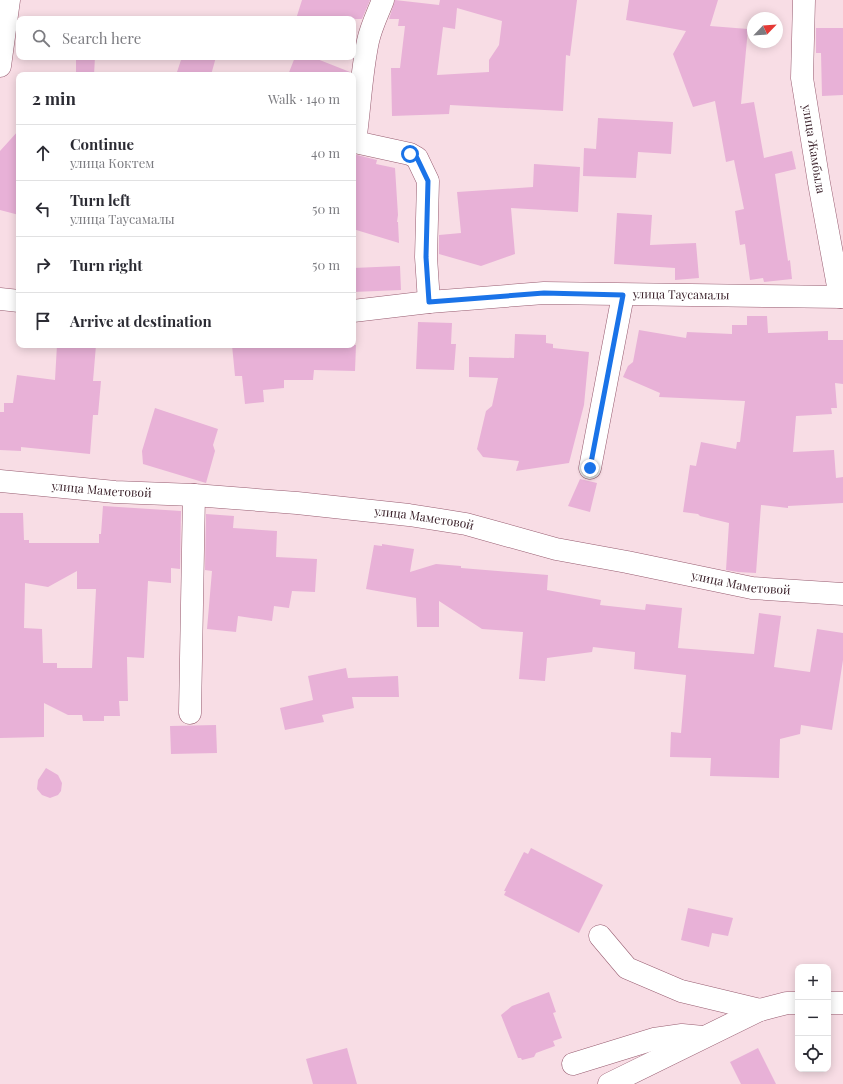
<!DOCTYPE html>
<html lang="en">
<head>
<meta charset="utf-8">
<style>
  :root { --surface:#fff; --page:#f7f7f7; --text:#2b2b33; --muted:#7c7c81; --line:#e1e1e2 }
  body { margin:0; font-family:"Playfair Display",serif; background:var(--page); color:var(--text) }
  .controls { position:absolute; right:12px; bottom:12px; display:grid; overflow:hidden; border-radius:8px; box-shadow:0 2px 10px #0003 }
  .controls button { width:36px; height:36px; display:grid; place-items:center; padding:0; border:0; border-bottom:1px solid var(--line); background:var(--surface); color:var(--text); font:20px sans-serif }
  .compass { position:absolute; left:747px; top:12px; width:36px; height:36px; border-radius:50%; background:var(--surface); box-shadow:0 2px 10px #0003; rotate:65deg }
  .stop { position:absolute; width:12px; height:12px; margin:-9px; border:3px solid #1a73e8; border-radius:50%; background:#fff }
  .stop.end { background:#1a73e8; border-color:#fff; box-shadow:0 1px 4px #0008 }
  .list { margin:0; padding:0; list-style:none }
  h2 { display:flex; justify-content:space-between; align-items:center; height:52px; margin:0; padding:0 16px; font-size:17px }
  h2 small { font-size:13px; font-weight:400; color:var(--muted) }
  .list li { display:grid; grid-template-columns:26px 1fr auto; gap:12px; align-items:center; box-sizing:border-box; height:56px; padding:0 16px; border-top:1px solid var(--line) }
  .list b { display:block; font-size:15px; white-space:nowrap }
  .list p { margin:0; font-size:13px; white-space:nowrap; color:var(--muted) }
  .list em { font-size:13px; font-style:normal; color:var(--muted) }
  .icon { flex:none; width:22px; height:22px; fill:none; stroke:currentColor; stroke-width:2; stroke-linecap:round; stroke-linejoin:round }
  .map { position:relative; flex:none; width:843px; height:1084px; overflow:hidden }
  .search { position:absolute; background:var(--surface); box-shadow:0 2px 10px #0003; left:16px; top:16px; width:340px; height:44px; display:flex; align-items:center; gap:10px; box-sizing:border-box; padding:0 14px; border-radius:8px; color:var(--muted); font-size:15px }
  .panel { position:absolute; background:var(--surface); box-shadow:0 2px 10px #0003; left:16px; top:72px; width:340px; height:276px; border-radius:8px }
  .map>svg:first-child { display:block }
  .building { fill:#e8b1d7; fill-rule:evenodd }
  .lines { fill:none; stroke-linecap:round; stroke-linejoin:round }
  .minor-casing { stroke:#975c70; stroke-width:23 }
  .minor { stroke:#fff; stroke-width:22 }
  .route { stroke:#1a73e8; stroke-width:5 }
  .labels { text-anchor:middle; stroke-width:3; stroke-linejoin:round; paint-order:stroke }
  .street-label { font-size:12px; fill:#3b222b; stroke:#fff }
</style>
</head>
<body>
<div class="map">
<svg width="843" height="1084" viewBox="0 0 843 1084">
  <rect width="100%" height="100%" fill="#f8dde5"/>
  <path class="building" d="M 302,0 L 370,0 L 362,19 L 296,19 Z
    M 395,0 L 439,5 L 440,0 L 577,0 L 570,56 L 566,55 L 563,111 L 450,105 L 449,114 L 392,116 L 391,68 L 400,68 L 405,26 L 398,26 L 399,19 L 389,19 ZM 457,8 L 502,21 L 499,45 L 489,60 L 489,72 L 437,75 L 443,27 L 455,29 Z
    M 629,0 L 718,0 L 710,26 L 748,29 L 741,104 L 754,102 L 764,158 L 792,151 L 796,169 L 775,174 L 788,261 L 790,260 L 792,279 L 764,282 L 763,278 L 750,280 L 745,244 L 740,245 L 735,211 L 744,209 L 734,160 L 726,162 L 715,101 L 693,107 L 673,54 L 686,31 L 626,20 Z
    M 816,28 L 843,28 L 843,95 L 822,96 L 821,53 L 816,53 Z
    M 76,57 L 95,57 L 94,75 L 76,75 Z
    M 182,57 L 216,57 L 211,75 L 176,75 Z
    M 295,57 L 312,57 L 350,72 L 350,75 L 288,75 Z
    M 598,118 L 673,122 L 671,154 L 638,152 L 636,178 L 583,176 L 584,148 L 596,149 Z
    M 19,130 L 19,215 L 0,210 L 0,151 Z
    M 353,154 L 377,160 L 376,164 L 395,168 L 398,215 L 397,222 L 398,222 L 399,243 L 353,229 Z
    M 534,164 L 580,167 L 578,212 L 511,208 L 515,254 L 481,266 L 439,254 L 439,235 L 461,233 L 457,192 L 533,187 Z
    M 617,213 L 652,215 L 650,245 L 696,243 L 699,278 L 675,280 L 675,268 L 614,264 Z
    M 400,266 L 401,290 L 353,292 L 353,268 Z
    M 747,316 L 767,316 L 768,333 L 828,331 L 828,340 L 843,340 L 843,384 L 835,383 L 837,408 L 831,408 L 832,414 L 796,416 L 793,452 L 834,450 L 836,478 L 843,477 L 843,503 L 788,506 L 788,508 L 761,505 L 756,573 L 738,572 L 726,570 L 729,523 L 700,516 L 698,514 L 683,512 L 690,465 L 696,466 L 701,442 L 736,449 L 737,442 L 740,442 L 745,401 L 659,397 L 660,393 L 623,377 L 628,366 L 633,362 L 639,330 L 686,338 L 687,332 L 732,334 L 732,325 L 747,325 Z
    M 418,322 L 452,323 L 451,344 L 456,344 L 454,370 L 416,369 Z
    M 515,334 L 546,335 L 546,343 L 553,344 L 553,348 L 589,352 L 584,405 L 569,463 L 516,471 L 519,461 L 483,457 L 477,449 L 486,411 L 492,406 L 498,378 L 469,377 L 469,357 L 514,358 Z
    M 57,345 L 96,345 L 93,381 L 101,381 L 98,415 L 93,415 L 90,454 L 21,447 L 21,451 L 0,450 L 0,412 L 4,412 L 4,403 L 13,403 L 17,375 L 55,380 Z
    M 232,345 L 356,345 L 355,371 L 314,370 L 313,380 L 284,380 L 284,388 L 263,390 L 264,402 L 245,404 L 242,376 L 235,376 Z
    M 155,408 L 218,429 L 213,445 L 215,451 L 206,483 L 143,464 L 142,451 Z
    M 580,479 L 597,483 L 590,512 L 568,506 Z
    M 103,506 L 181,511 L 180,569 L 171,568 L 171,583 L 148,581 L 144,658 L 127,657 L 128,701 L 119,701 L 120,716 L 104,716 L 104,721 L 83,721 L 82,715 L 68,715 L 44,703 L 44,737 L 0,738 L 0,513 L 23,513 L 24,540 L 29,540 L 29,543 L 99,543 L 99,534 L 101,534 ZM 77,571 L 77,589 L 96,589 L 92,668 L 57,668 L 57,663 L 43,663 L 42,629 L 24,628 L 25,583 L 48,587 Z
    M 206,514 L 234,516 L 233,528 L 277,531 L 276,557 L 317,559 L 315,592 L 292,591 L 289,608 L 274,606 L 272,621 L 238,616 L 236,632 L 207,629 L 212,571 L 205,570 Z
    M 382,544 L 414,549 L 410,572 L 436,564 L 461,566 L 461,568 L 548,575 L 547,590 L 601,600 L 600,605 L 645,610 L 646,604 L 682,608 L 678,648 L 754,654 L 759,613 L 781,616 L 774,667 L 810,672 L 817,629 L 843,633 L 843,660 L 832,730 L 801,725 L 800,734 L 780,739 L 779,778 L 710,776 L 711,758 L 670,757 L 671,732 L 681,733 L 686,675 L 634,669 L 635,652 L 593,647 L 592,652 L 547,658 L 545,681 L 519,679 L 523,632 L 482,629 L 439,601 L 439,627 L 417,627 L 416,598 L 366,589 L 374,545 L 382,546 Z
    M 346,668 L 348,678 L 398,676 L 399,697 L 352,697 L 354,708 L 322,715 L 324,722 L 285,730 L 280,708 L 313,700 L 308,676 Z
    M 216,725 L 217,753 L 171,754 L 170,726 Z
    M 46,768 L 58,775 L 62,783 L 61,791 L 58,795 L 50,798 L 42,795 L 37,789 L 38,780 Z
    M 531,848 L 603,885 L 579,933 L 504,895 L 506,891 L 504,891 L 524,852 L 528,854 Z
    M 688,908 L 733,918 L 728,936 L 712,933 L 709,947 L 681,940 Z
    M 549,992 L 556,1012 L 553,1013 L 562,1038 L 553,1041 L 555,1046 L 536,1053 L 534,1057 L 522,1060 L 521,1058 L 518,1058 L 501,1015 L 512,1006 Z
    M 347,1048 L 357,1084 L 313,1084 L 306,1059 Z
    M 758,1048 L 776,1084 L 741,1084 L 730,1062 Z"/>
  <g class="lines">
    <defs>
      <g id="minor">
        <path d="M 383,0 C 378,13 371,27 368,41 C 361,74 360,108 355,142 L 410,154 L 417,158 L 428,181 L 426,257 L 429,302"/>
        <path id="s1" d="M 804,0 L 802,78 L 819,183 L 840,297"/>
        <path d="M 0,66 L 9,0"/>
        <path d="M 0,299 L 19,301"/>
        <path id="s2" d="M 353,311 L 429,302 L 544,293 L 843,297"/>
        <path d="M 590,468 L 623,295"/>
        <path id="s3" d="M 0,481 L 115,492 L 194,495 L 297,503 L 409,515 L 466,524 L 556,549 L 627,562 L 752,588 L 843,594"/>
        <path d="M 190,713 L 194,495"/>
        <path d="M 600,936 L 627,968 L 681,991 L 760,1010"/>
        <path d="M 828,1003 L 843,1003"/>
        <path d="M 573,1064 L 654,1039 L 682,1035 L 703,1037"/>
        <path d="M 609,1084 L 760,1010 L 787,1003 L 798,1003"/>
      </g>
    </defs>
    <use href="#minor" class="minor-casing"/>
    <use href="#minor" class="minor"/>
  </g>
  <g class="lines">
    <path class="route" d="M 410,154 L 417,158 L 428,181 L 426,257 L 429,302 L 544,293 L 623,295 L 590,468"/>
  </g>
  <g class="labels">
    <g class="street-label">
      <text dy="4" stroke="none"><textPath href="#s1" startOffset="150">улица Жамбыла</textPath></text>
      <text dy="4" stroke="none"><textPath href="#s2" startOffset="329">улица Таусамалы</textPath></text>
      <text dy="4" stroke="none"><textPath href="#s3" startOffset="102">улица Маметовой</textPath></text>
      <text dy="4" stroke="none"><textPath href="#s3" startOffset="426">улица Маметовой</textPath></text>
      <text dy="4" stroke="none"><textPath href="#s3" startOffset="750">улица Маметовой</textPath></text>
    </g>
  </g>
</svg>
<div class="controls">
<button>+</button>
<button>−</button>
<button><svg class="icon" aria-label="locate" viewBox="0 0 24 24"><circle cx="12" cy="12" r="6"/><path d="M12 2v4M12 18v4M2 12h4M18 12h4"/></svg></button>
</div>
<svg class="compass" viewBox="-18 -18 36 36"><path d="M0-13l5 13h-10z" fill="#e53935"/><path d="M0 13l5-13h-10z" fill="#7c7c81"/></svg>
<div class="stop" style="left:410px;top:154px"></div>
<div class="stop end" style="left:590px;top:468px"></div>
<div class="search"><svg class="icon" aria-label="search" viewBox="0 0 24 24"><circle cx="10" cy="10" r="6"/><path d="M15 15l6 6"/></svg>Search here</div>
<section class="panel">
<h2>2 min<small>Walk · 140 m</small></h2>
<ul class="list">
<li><svg class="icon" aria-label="ahead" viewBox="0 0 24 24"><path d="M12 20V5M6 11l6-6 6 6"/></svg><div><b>Continue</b><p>улица Коктем</p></div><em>40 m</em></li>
<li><svg class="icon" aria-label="left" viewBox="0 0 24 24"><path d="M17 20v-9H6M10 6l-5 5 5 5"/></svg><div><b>Turn left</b><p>улица Таусамалы</p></div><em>50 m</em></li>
<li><svg class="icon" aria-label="right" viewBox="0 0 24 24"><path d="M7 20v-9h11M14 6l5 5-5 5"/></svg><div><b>Turn right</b></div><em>50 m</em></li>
<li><svg class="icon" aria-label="arrive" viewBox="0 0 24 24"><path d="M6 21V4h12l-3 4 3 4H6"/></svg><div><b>Arrive at destination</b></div></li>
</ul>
</section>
</div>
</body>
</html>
